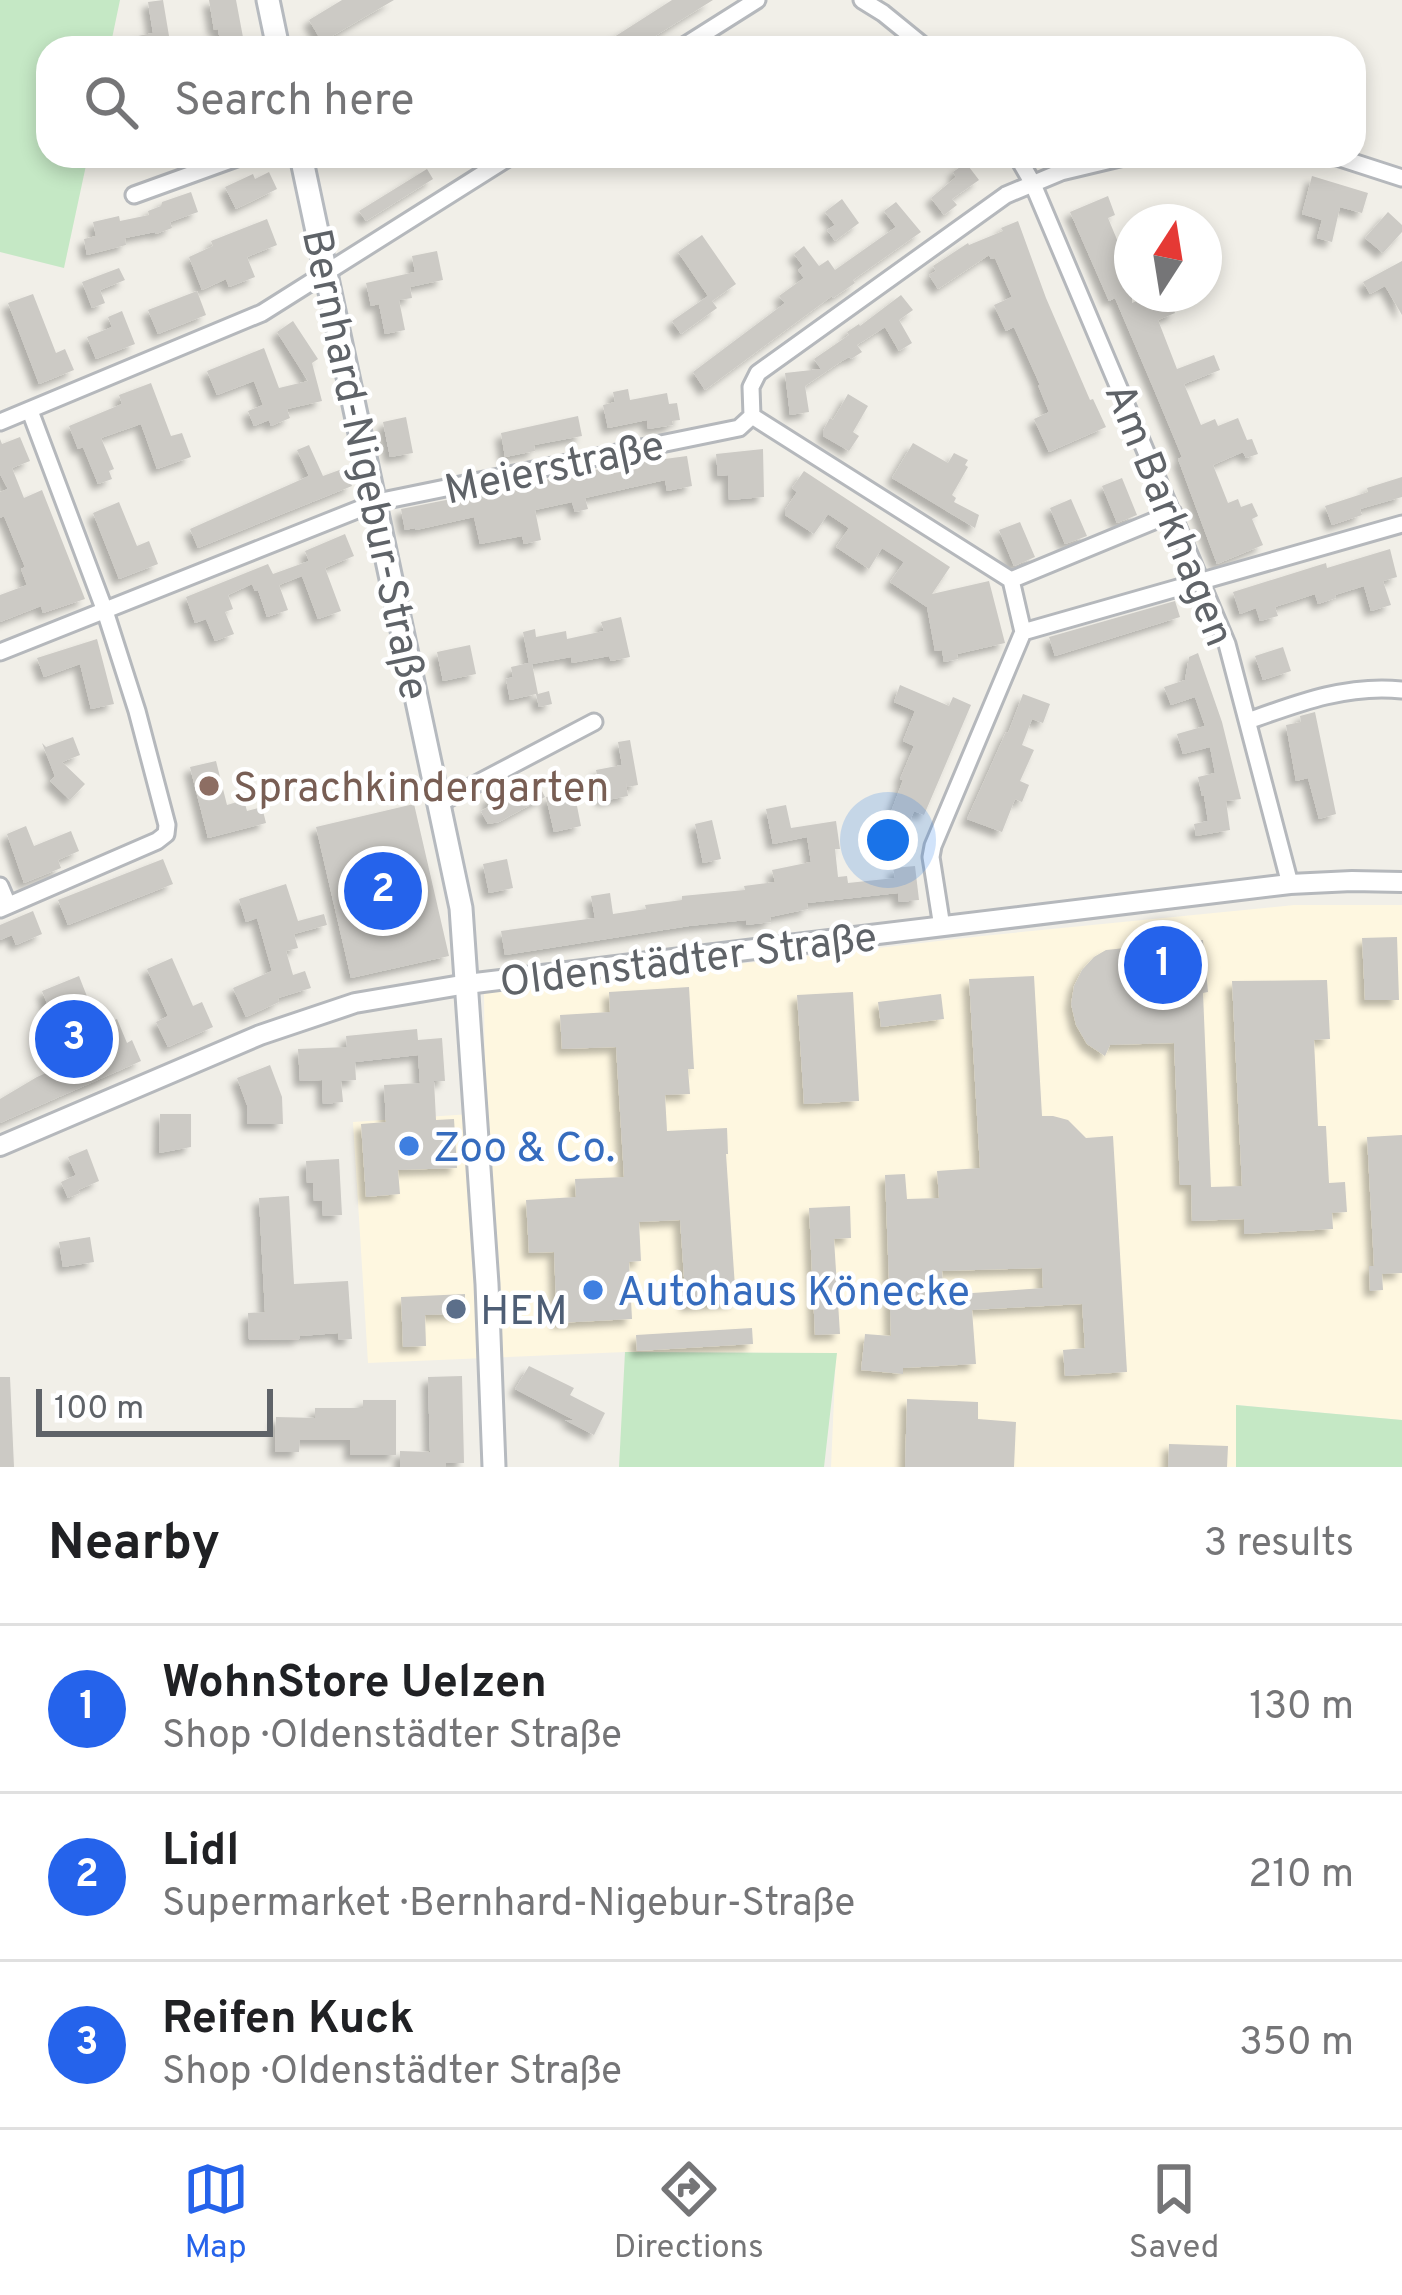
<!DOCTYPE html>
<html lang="en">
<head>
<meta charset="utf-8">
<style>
  :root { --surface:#fff; --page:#f2f2f2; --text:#202124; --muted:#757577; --line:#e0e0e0; --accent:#2563eb }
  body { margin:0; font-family:Overpass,sans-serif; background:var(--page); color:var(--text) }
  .compass { position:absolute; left:1114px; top:204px; width:108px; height:108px; border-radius:50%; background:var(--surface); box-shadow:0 6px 18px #0003; rotate:12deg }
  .scale { position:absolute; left:36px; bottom:30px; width:237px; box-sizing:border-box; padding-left:12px; border:6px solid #5f6368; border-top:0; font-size:33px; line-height:42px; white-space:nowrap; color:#5f6368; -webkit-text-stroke:9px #fff; paint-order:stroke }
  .you { position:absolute; left:888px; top:840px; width:42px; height:42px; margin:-30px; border:9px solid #fff; border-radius:50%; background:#1a73e8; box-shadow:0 0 0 18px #1a73e833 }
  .badge { display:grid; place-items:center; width:78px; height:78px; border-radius:50%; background:var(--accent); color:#fff; font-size:39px; font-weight:700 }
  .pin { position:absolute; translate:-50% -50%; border:6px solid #fff; box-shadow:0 3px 12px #0006 }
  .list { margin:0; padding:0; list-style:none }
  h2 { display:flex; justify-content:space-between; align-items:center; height:156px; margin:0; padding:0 48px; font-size:51px }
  h2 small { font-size:39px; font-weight:400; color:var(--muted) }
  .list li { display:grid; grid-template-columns:78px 1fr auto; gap:36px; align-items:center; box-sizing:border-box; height:168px; padding:0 48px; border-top:3px solid var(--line) }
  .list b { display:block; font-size:45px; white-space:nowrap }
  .list p { margin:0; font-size:39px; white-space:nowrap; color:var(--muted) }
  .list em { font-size:39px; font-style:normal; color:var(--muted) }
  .icon { flex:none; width:66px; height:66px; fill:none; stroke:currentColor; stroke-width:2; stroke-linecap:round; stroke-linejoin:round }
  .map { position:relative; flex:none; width:1402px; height:1467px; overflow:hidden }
  .search { position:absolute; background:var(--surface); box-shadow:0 6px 18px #0003; left:36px; right:36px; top:36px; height:132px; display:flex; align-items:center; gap:30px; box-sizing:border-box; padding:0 42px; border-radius:36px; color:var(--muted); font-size:45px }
  .sheet { height:660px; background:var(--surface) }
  nav { display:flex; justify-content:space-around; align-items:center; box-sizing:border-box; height:168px; border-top:3px solid var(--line); background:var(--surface); font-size:33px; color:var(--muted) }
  nav a { display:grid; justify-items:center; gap:6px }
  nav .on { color:var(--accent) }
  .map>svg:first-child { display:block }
  .commercial { fill:#fef7e0 }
  .green { fill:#c5e8c5 }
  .building { fill:#cccac5; fill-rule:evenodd; filter:url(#shadow) }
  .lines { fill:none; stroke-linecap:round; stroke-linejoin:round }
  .minor-casing { stroke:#b5b8bc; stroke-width:21 }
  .tertiary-casing { stroke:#b5b8bc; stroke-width:24 }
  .secondary-casing { stroke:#b6babf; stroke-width:27 }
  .minor { stroke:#fff; stroke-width:15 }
  .tertiary { stroke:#fff; stroke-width:18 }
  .secondary { stroke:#fff; stroke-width:21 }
  .education-dot { fill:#8d6e63; stroke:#fff; stroke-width:4.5 }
  .shop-dot { fill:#3f7fe0; stroke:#fff; stroke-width:4.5 }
  .service-dot { fill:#5c6f8a; stroke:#fff; stroke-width:4.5 }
  .labels { text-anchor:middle; stroke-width:9; stroke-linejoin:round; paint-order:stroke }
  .street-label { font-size:42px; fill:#5f6368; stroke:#fff }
  .education-label { font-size:42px; fill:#785e54; stroke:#fff; text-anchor:start }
  .shop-label { font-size:42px; fill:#366cbe; stroke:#fff; text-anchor:start }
  .service-label { font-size:42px; fill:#4e5e75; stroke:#fff; text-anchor:start }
</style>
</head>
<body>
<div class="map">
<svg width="1402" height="1467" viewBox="0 0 1402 1467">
  <defs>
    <filter id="shadow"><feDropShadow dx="-6" dy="6" stdDeviation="3" flood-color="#0004"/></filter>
  </defs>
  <rect width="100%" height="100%" fill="#f1efe8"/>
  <path class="commercial" d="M 1294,905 L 1402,905 L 1402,1420 L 1237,1405 L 1236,1467 L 831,1467 L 836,1353 L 625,1352 L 368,1363 L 353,1122 L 485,1113 L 484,993 L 982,936 Z"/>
  <path class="green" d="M 0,0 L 120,0 L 110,48 L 48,48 L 48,156 L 88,156 L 64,268 L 0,252 Z
    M 625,1352 L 837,1353 L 824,1467 L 619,1467 Z
    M 1236,1405 L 1402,1420 L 1402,1467 L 1236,1467 Z"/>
  <path class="building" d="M 163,0 L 171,48 L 141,48 L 138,36 L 153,33 L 148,2 Z
    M 209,0 L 236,0 L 245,48 L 221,48 L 218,29 L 214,30 Z
    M 342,0 L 394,0 L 322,42 L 309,20 Z
    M 672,0 L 713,0 L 636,48 L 597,48 Z
    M 966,163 L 979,180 L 952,199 L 957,205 L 944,215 L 931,198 L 956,177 L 953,172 Z
    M 427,169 L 433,179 L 366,221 L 359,211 Z
    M 269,172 L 277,189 L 236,209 L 225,187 L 253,174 L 255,179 Z
    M 1312,176 L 1368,193 L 1362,213 L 1340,207 L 1332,242 L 1317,238 L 1322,220 L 1302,214 Z
    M 191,192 L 198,212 L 170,222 L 172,228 L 156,234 L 155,232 L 125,238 L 126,245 L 87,255 L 84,239 L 96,236 L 93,222 L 119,216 L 120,221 L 149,215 L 148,211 L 161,206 L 162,202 Z
    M 1108,196 L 1115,215 L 1108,218 L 1123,254 L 1132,250 L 1132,267 L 1128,268 L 1132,278 L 1132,303 L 1149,296 L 1154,307 L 1170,301 L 1175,313 L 1158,320 L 1177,369 L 1214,355 L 1220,370 L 1184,384 L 1201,425 L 1215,419 L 1218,426 L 1238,418 L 1247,440 L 1252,439 L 1258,454 L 1246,458 L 1243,452 L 1213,465 L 1228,503 L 1238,499 L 1241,507 L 1252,503 L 1258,516 L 1252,519 L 1263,545 L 1217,564 L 1178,459 L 1182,457 L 1155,392 L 1115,298 L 1109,301 L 1070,212 Z
    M 842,199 L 859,223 L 835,241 L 827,230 L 835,225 L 825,212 Z
    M 896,202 L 921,232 L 853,280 L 855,283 L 833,298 L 832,296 L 705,390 L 693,372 L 785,303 L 779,296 L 804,278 L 798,270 L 803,266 L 794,254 L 804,246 L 819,266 L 828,260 L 835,270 L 896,227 L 884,211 Z
    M 1388,212 L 1402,225 L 1402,232 L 1383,253 L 1365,238 Z
    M 267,219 L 277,245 L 247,257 L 255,277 L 229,287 L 226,279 L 202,290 L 189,257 L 213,246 L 211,241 Z
    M 1018,221 L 1046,298 L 1090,400 L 1093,399 L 1106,427 L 1049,452 L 1034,419 L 1049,412 L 1038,385 L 1040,385 L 1014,327 L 1006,331 L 994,305 L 1012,297 L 995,258 L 991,259 L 989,255 L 938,289 L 929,275 L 936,271 L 933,266 L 968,243 L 969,245 L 1003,231 L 1001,228 Z
    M 702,235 L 736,284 L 712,301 L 717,308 L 681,334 L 672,321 L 708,296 L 678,252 Z
    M 437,251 L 443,280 L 410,287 L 412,298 L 399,300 L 405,330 L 385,334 L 379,304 L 371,306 L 366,283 L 415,272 L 412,256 Z
    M 1402,261 L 1402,315 L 1385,286 L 1370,294 L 1363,282 Z
    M 119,268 L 125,280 L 100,290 L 105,303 L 92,308 L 82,282 Z
    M 197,291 L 206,315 L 158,334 L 148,310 Z
    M 33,294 L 56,353 L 65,349 L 74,370 L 39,384 L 8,303 Z
    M 901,295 L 913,310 L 899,320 L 912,343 L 899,351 L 885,327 L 857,345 L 862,352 L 851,359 L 849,357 L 842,361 L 805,386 L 809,412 L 790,415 L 785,373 L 821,369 L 814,359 L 849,335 L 847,332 L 859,324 L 860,326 Z
    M 122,311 L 135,344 L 96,359 L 87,337 L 112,327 L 108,317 Z
    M 293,321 L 318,359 L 312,363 L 322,401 L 287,409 L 290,418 L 271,426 L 269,420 L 254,426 L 248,411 L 263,405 L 254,381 L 217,395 L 207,371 L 264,348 L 279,388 L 308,381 L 277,332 Z
    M 151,383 L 171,436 L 182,433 L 191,457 L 157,469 L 141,424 L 101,438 L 114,469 L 109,471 L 112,479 L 98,484 L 83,447 L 78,449 L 69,426 L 122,404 L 119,395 Z
    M 628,389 L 630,400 L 667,393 L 669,404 L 677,403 L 680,420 L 672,421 L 673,425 L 648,429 L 647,420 L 608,428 L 603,405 L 615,402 L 613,392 Z
    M 848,394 L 868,406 L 853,432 L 859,436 L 849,451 L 823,436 L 823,431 L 830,418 L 833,420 Z
    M 578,416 L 582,436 L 534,445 L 535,451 L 505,457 L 501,433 Z
    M 406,417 L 413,453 L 390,457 L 383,422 Z
    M 20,437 L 30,461 L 12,468 L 24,498 L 42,490 L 85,599 L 43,613 L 41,606 L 0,622 L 0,595 L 27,585 L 21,569 L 25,567 L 4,516 L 0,518 L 0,492 L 8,489 L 0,474 L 0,439 L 2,444 Z
    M 913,443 L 948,463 L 954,453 L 968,460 L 965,465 L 968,467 L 952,495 L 956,498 L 954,502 L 979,515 L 975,528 L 892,478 Z
    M 309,445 L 323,476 L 345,468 L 352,486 L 198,548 L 190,529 L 309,476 L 297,450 Z
    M 763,449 L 764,497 L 729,500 L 728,475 L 718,476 L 716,454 Z
    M 687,456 L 692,486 L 667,491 L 665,480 L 585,498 L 588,509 L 575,512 L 572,502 L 535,510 L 541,540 L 524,544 L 522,536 L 480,544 L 474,517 L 416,530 L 415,528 L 405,530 L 401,509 L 620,465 Z
    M 804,471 L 950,567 L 932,594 L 989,581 L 1005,643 L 957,654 L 958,659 L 944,662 L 942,650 L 935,651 L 927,607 L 890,582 L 904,562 L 882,548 L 869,569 L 836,547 L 849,528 L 828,514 L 814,534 L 785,515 L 785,510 L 797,492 L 792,488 Z
    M 1402,477 L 1402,497 L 1360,509 L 1362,515 L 1332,525 L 1325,506 L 1368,492 L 1367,488 Z
    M 1122,478 L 1137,515 L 1117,523 L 1102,486 Z
    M 1071,499 L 1087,536 L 1065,544 L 1050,508 Z
    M 119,502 L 137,546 L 149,541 L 158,564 L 119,579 L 93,513 Z
    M 1020,522 L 1035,557 L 1014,566 L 999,530 Z
    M 345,534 L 354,556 L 325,568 L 341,611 L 318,619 L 302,576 L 279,585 L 288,610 L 267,617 L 258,590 L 255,591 L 252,584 L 228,595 L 233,609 L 225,612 L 234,634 L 215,641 L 206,619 L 195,623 L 186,597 L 268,564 L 273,574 L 309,561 L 305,551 Z
    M 1390,549 L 1397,577 L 1383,581 L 1391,605 L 1371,611 L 1364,586 L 1335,595 L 1336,598 L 1318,604 L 1315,594 L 1275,607 L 1278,616 L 1260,621 L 1256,608 L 1240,614 L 1233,592 L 1326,563 L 1327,568 Z
    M 1175,601 L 1180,617 L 1055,656 L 1049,637 Z
    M 621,617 L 630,657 L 611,661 L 609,656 L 572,663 L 571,657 L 532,664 L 538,694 L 549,691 L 552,704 L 539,707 L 536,694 L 510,700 L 506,679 L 513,677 L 511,667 L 529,663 L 523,632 L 535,629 L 536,637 L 566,631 L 567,639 L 604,631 L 601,622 Z
    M 97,639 L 114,704 L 91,709 L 80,664 L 44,677 L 37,658 Z
    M 470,645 L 476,674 L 443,681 L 437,652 Z
    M 1283,647 L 1291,671 L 1263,680 L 1255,656 Z
    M 1198,653 L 1222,722 L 1241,799 L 1226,801 L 1230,830 L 1196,836 L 1194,824 L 1208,821 L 1204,796 L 1202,796 L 1198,777 L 1215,773 L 1210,747 L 1183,754 L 1177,734 L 1205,726 L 1195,697 L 1171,705 L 1164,687 L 1185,680 L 1189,657 Z
    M 900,685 L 949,706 L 953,697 L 971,705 L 924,815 L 914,811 L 902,841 L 883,833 L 903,780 L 900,779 L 914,746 L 903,741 L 915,711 L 894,702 Z
    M 1023,694 L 1050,704 L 1043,723 L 1032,719 L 1022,745 L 1034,750 L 1020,781 L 1029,785 L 1022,802 L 1015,799 L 1002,832 L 967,819 L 1006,732 L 1008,733 Z
    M 1315,712 L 1336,814 L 1319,819 L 1308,778 L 1296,781 L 1286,725 L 1301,722 L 1300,716 Z
    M 73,737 L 80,755 L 62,762 L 85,784 L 70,800 L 50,781 L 55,776 L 42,743 L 46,747 Z
    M 630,740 L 638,785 L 627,787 L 625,778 L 628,796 L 602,801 L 596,770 L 622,765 L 618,742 Z
    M 216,761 L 227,805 L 244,800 L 247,811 L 262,807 L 266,823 L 208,838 L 190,767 Z
    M 539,785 L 545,797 L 499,822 L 488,824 L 481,811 L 490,806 L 486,799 L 507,787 L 512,796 Z
    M 574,791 L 581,826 L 554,832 L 546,797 Z
    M 414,804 L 449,956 L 351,978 L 316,827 Z
    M 786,805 L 791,828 L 836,821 L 840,849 L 835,849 L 838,877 L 847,876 L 848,883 L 895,878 L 893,868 L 915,866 L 919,900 L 899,902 L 898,893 L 807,903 L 808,909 L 770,917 L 771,922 L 746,925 L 746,920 L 689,926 L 505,955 L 501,931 L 595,918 L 591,896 L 610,893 L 613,914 L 646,909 L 645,905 L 682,900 L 682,896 L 745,890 L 744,886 L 775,882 L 772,870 L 811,862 L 807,837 L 773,844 L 766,809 Z
    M 712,820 L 721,859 L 703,863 L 695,824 Z
    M 26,826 L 34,846 L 71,831 L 79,851 L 58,860 L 61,868 L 24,883 L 7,834 Z
    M 163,859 L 173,884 L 68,925 L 58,900 Z
    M 507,859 L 513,888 L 489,893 L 483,864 Z
    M 286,884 L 298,921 L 324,914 L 327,925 L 294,934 L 298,948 L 286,951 L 293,975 L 305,971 L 311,988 L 278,998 L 279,1002 L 246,1017 L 233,988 L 272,971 L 257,918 L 246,922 L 239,899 Z
    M 33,911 L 42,934 L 16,945 L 12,935 L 0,940 L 0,925 Z
    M 1397,937 L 1399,1000 L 1365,1000 L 1362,938 Z
    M 1203,940 L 1208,992 L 1203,993 L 1211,1187 L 1242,1186 L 1232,981 L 1327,980 L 1330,1039 L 1314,1040 L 1318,1126 L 1326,1126 L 1329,1183 L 1345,1182 L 1347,1212 L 1332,1213 L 1333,1229 L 1244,1234 L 1244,1219 L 1192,1221 L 1191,1185 L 1180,1185 L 1174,1043 L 1110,1045 L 1105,1056 L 1087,1044 L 1076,1025 L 1071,1004 L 1074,986 L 1082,970 L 1094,957 L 1106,950 Z
    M 172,958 L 193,1006 L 202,1002 L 213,1027 L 168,1047 L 156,1022 L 168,1016 L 147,969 Z
    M 79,976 L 88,999 L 51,1013 L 42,991 Z
    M 1034,976 L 1042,1116 L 1053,1116 L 1068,1120 L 1086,1138 L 1113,1136 L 1127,1372 L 1065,1376 L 1063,1350 L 1085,1348 L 1082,1304 L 972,1310 L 976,1364 L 903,1368 L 903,1374 L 861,1370 L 865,1334 L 891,1336 L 885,1175 L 905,1174 L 907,1199 L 939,1198 L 937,1171 L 980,1168 L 969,979 ZM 1042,1268 L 1043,1288 L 944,1295 L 942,1271 Z
    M 689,987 L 694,1069 L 688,1069 L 690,1094 L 665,1095 L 667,1131 L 727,1128 L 728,1154 L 726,1154 L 736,1302 L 686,1306 L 680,1220 L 639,1222 L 641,1261 L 629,1262 L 632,1319 L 557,1323 L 554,1252 L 529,1253 L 526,1200 L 576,1197 L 575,1179 L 624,1177 L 616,1047 L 562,1049 L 560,1015 L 610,1012 L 609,992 Z
    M 853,992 L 859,1101 L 804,1104 L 797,995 Z
    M 941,994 L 944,1019 L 881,1027 L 878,1002 Z
    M 117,1019 L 127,1043 L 132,1040 L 141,1061 L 0,1123 L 0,1099 L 37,1077 L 67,1064 L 69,1069 L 104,1053 L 94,1029 Z
    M 417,1029 L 418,1040 L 442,1038 L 445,1081 L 434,1081 L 436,1120 L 454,1119 L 457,1168 L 398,1170 L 400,1194 L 366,1197 L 361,1124 L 386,1122 L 384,1085 L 420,1083 L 418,1055 L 355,1062 L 356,1080 L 341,1081 L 343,1102 L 323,1104 L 322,1080 L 300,1081 L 298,1049 L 347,1047 L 346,1036 Z
    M 270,1065 L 282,1097 L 283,1124 L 247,1124 L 247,1105 L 237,1078 Z
    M 160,1114 L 191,1114 L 191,1147 L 159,1153 Z
    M 1402,1135 L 1402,1273 L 1382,1274 L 1383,1290 L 1370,1291 L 1369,1266 L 1374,1266 L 1367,1137 Z
    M 87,1149 L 99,1181 L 78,1190 L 80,1193 L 68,1198 L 61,1182 L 76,1175 L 68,1157 Z
    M 339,1159 L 342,1215 L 323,1216 L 322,1201 L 314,1201 L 313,1183 L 307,1183 L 306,1161 Z
    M 289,1196 L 294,1284 L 348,1281 L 352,1339 L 339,1340 L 338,1333 L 300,1336 L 300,1339 L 249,1340 L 248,1313 L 265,1312 L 259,1198 Z
    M 850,1206 L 851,1238 L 834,1239 L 840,1334 L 815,1335 L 809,1208 Z
    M 90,1237 L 94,1262 L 63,1267 L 59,1242 Z
    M 465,1294 L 465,1314 L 425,1315 L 426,1346 L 403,1347 L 401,1297 Z
    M 752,1328 L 753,1344 L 637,1351 L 636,1335 Z
    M 529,1366 L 574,1388 L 570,1395 L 605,1413 L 594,1435 L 565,1420 L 574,1420 L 515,1389 Z
    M 462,1376 L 464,1463 L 446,1463 L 446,1467 L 400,1467 L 400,1451 L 430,1452 L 428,1377 Z
    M 0,1377 L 10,1377 L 14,1467 L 0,1467 Z
    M 907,1399 L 978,1402 L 978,1419 L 1016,1422 L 1014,1467 L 905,1467 Z
    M 363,1400 L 396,1400 L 396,1455 L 350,1455 L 350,1440 L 300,1440 L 299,1452 L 275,1452 L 276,1417 L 315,1418 L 315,1408 L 363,1408 Z
    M 1169,1444 L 1228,1446 L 1227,1467 L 1168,1467 Z"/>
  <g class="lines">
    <defs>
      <path id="minor" d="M 862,0 L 883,13 L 926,48
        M 681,48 L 757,0
        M 1017,156 L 1032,182 L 1227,644 L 1290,884
        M 1334,156 L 1402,178
        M 134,195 L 242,156
        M 752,416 L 1011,580 L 1023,632 L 933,846 L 931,857 L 942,927
        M 0,422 L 262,313 L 511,156
        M 1011,580 L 1173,513
        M 1023,632 L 1402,524
        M 0,652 L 377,502 L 739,428 L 752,416 L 751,387 L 758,373 L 1006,195 L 1061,172 L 1128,156
        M 1248,721 C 1298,703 1348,684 1402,690
        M 438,804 L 594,722
        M 0,886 L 8,905
        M 0,909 L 157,841 L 166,834 L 167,825 L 137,711 L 105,611 L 30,411"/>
      <path id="tertiary" d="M 0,1146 L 260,1035 L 355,1003 L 467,984 L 1290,884 L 1352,881 L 1402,882"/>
      <path id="secondary" d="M 268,0 L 278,48
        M 301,156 L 461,908 L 487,1284 L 494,1467"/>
    </defs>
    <use href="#minor" class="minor-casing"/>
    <use href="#tertiary" class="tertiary-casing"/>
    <use href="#secondary" class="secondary-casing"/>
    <use href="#minor" class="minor"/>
    <use href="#tertiary" class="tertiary"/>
    <use href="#secondary" class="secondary"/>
  </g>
  <circle class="education-dot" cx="209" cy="786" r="12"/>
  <g class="shop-dot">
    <circle cx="409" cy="1146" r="12"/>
    <circle cx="593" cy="1290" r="12"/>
  </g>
  <circle class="service-dot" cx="456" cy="1309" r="12"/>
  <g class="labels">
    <g class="street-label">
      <text transform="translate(367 464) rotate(78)" y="15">Bernhard-Nigebur-Straße</text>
      <text transform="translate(554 466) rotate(-12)" y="15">Meierstraße</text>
      <text transform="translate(1171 514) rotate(68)" y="15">Am Barkhagen</text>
      <text transform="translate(688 958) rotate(-7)" y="15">Oldenstädter Straße</text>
    </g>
    <g class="education-label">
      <text x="233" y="801">Sprachkindergarten</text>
    </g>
    <g class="shop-label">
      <text x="433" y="1161">Zoo &amp; Co.</text>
      <text x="617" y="1305">Autohaus Könecke</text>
    </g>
    <g class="service-label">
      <text x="480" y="1324">HEM</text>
    </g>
  </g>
</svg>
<svg class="compass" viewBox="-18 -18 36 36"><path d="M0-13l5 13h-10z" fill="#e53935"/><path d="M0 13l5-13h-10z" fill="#757577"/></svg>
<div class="scale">100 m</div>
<div class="you"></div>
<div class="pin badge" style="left:1163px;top:965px">1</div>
<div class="pin badge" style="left:383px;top:891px">2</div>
<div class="pin badge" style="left:74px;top:1039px">3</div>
<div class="search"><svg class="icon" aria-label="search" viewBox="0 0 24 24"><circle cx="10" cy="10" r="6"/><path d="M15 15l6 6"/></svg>Search here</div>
</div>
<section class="sheet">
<h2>Nearby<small>3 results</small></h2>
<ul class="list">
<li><span class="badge">1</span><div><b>WohnStore Uelzen</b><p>Shop · Oldenstädter Straße</p></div><em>130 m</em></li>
<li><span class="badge">2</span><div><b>Lidl</b><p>Supermarket · Bernhard-Nigebur-Straße</p></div><em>210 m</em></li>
<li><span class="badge">3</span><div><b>Reifen Kuck</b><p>Shop · Oldenstädter Straße</p></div><em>350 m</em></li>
</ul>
</section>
<nav>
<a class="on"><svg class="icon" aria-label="map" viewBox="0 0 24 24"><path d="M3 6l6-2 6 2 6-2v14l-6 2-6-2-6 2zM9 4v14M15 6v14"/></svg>Map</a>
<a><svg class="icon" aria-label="directions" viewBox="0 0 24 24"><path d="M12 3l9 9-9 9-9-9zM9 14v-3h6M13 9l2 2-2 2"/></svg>Directions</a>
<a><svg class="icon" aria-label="saved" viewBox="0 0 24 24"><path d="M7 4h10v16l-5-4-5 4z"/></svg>Saved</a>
</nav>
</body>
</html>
